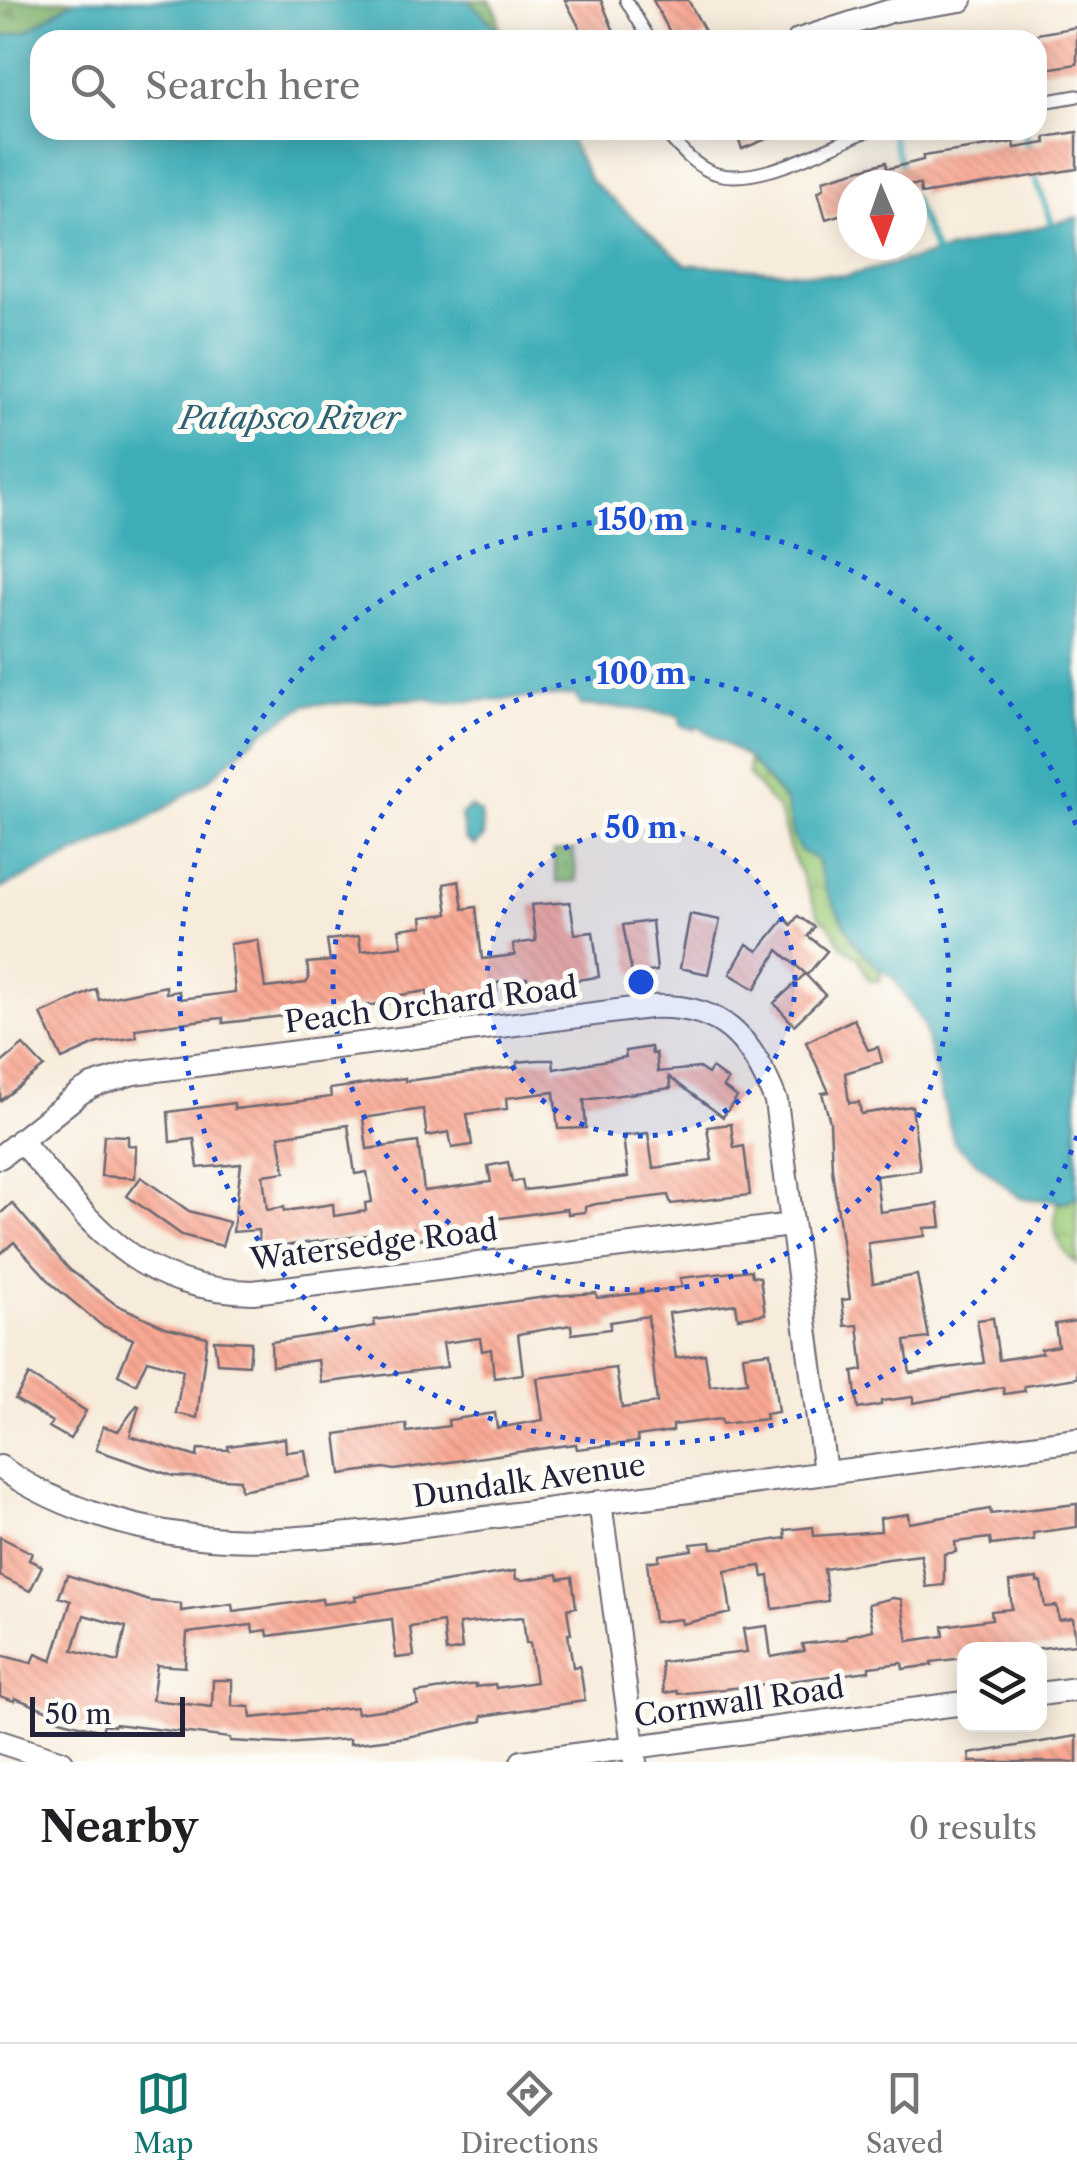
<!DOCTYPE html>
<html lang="en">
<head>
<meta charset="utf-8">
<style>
  :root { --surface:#fff; --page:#f6f6f6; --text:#202124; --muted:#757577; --line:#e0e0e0; --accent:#0f766e }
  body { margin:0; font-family:"Libre Caslon Text",serif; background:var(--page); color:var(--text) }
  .controls { position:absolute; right:30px; bottom:30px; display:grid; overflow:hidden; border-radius:20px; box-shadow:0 5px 25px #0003 }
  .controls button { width:90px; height:90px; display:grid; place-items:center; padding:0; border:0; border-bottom:2px solid var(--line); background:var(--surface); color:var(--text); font:50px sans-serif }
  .compass { position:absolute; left:837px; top:170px; width:90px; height:90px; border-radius:50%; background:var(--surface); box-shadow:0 5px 25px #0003; rotate:178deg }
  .scale { position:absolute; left:30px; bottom:25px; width:155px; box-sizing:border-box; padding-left:10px; border:5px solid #22223b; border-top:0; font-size:28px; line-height:35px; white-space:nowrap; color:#22223b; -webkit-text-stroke:8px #fdfcf7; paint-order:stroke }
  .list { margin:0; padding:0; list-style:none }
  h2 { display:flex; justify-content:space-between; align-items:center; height:130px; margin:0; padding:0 40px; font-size:42px }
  h2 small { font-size:32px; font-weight:400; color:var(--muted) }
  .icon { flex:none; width:55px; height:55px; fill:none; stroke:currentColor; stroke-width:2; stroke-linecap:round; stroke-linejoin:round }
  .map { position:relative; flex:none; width:1077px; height:1762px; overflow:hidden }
  .search { position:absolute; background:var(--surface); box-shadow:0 5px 25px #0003; left:30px; right:30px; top:30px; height:110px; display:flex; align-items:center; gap:25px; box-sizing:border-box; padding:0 35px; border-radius:30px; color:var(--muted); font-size:38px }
  .sheet { height:280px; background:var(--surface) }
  nav { display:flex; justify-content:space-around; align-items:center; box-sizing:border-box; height:140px; border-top:2px solid var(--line); background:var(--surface); font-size:28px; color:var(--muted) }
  nav a { display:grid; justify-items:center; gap:5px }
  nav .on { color:var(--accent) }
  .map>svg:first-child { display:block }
  .forest { fill:url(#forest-firs); stroke:#506952; stroke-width:2.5 }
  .wetland { fill:url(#wetland-marsh); stroke:#60775a; stroke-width:2.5 }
  .garden { fill:url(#garden-dots); stroke:#60775a; stroke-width:2.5 }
  .water { fill:#3dadb8; stroke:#30687a; stroke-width:2.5 }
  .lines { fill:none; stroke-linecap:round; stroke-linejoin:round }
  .stream { stroke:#3dadb8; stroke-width:6 }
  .building { fill:url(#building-back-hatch); fill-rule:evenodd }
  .lane-casing { stroke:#6d6973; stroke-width:15 }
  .street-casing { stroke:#6d6973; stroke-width:26 }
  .lane { stroke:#fff; stroke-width:11 }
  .street { stroke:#fff; stroke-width:22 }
  .ring { fill:none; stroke:#1d4ed8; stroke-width:5; stroke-dasharray:5 10 }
  .labels { text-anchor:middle; stroke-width:10; stroke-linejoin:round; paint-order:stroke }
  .street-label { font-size:30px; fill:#22223b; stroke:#fdfcf7 }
  .water-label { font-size:32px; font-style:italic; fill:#2e6173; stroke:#fdfcf7 }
  .centre { fill:#1d4ed8; stroke:#fdfcf7; stroke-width:5 }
  .ring-label { font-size:30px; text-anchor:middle; font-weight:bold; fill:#1d4ed8; stroke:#fdfcf7; stroke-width:10; stroke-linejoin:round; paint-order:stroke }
</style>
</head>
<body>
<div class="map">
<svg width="1077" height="1762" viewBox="0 0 1077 1762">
  <defs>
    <pattern id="forest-firs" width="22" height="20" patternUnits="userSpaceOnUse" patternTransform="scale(2.5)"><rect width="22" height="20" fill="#7eb06a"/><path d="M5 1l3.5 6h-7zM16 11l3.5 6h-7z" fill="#678f58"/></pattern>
    <pattern id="wetland-marsh" width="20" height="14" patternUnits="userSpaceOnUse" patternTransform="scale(2.5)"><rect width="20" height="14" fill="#9ecc7a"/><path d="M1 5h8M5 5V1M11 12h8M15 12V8" fill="none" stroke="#88af6a"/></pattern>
    <pattern id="garden-dots" width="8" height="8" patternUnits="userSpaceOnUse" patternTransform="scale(2.5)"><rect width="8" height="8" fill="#9ecc7a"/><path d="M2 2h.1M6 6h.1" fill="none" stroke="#88af6a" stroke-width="1.8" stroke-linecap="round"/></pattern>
    <pattern id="building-back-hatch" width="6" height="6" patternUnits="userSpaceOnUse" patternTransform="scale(2.5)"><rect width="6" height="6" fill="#f9a893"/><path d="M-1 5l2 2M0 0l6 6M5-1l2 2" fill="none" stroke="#d59080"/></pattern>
  </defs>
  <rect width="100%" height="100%" fill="#fdfcf7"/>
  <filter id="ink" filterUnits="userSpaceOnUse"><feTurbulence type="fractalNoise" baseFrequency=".01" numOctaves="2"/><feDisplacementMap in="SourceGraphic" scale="20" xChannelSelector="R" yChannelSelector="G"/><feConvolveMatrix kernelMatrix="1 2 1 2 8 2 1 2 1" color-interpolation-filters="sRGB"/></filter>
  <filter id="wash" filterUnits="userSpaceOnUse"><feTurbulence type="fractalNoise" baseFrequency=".0048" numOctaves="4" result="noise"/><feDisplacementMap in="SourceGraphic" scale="40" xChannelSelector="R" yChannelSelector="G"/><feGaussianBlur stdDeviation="2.25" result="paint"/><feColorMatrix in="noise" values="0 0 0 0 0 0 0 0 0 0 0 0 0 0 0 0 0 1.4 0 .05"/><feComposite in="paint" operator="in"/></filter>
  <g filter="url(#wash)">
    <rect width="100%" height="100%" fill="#f7ecdb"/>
    <path class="forest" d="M 0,0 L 74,0 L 27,31 L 0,37 Z
      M 468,0 L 490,0 L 497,12 L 500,31 Z"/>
    <path class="wetland" d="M 748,758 L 785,801 L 794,840 L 817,860 L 819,870 L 854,942 L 881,970 L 880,981 L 869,980 L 858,957 L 842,946 L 828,923 L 819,916 L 789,847 L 779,811 L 749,776 Z
      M 1077,1196 L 1077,1264 C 1056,1247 1052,1231 1057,1204 Z"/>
    <path class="garden" d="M 573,850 L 577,881 L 557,883 L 553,852 Z"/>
    <path class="water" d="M 74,0 L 468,0 L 509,40 L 40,40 L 40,130 L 565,130 L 590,180 L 686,264 L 846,276 L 1077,217 L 1077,1196 L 1066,1202 L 1020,1198 L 954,1143 L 923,1024 L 893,977 L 881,970 L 854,942 L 825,888 L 817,860 L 800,850 L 794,840 L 785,801 L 748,758 L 697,726 L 695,730 L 681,725 L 680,716 L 636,709 L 581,705 L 575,695 L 440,703 L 427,698 L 306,705 L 262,732 L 208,780 L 147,820 L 0,889 L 0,37 L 27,31 Z
      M 470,807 L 481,813 L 484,837 L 475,846 L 465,839 L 461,816 Z"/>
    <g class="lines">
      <path class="stream" d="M 1025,130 L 1029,153
        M 892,136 L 908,185
        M 1033,171 L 1052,223
        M 912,197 L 936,253"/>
    </g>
    <g id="blocks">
      <path class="building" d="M 565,0 L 601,0 L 615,34 L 604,40 L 586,40 Z
        M 653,0 L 688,0 L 707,35 L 698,40 L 674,40 Z
        M 1077,27 L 1077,64 L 1040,70 L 1037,67 L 1037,34 Z
        M 735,130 L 786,130 L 786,131 L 742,149 Z
        M 1077,132 L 1077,169 L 921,194 L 920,185 L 852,185 L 852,211 L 826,219 L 818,192 L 824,188 L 823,180 L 886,162 L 887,169 L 923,160 L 923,156 L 1014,142 L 1015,148 L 1046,143 L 1045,137 Z
        M 459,881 L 463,909 L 476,907 L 482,959 L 515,955 L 513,944 L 536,941 L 531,905 L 570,902 L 575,934 L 593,932 L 599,977 L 528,986 L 527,978 L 496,983 L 497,992 L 428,998 L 427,991 L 394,996 L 394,1002 L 343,1009 L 223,1023 L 223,1018 L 203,1020 L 135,1029 L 137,1037 L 98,1043 L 62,1059 L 41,1014 L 96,989 L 99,1000 L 166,986 L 166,993 L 179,991 L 180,999 L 235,992 L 230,944 L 258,940 L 265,988 L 306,983 L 309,979 L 307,963 L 330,961 L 327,940 L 359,936 L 361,951 L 402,946 L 399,929 L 423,926 L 422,917 L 448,914 L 444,884 Z
        M 690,914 L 720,920 L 708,974 L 680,968 Z
        M 798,916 L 814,927 L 808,936 L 827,951 L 807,975 L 778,950 L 755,989 L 730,974 L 747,944 L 758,951 L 785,918 L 791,925 Z
        M 652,921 L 657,971 L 632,974 L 623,925 Z
        M 805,974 L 825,995 L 794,1025 L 774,1003 Z
        M 854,1019 L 868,1050 L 878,1047 L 882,1062 L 845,1073 L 849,1103 L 859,1102 L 861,1114 L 912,1106 L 920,1170 L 876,1176 L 880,1212 L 938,1204 L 941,1227 L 924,1228 L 925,1236 L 868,1243 L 873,1283 L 917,1275 L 929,1338 L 905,1341 L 910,1373 L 984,1363 L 977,1320 L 993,1318 L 999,1360 L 1042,1353 L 1041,1349 L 1058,1346 L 1055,1324 L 1077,1321 L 1077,1378 L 1024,1386 L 1025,1391 L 1004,1394 L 1003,1387 L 913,1403 L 913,1397 L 881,1401 L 881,1405 L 858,1409 L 853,1372 L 863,1370 L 858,1325 L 845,1326 L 842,1300 L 850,1299 L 832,1169 L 830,1122 L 822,1093 L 829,1092 L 806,1042 Z
        M 23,1045 L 44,1067 L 0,1101 L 0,1064 Z
        M 651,1047 L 652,1054 L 656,1053 L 658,1072 L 699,1068 L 708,1074 L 712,1068 L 728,1080 L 723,1087 L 737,1097 L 723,1117 L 669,1077 L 671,1088 L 584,1100 L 586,1128 L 558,1129 L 554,1092 L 506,1098 L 507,1109 L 467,1114 L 472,1145 L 452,1148 L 449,1132 L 427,1136 L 423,1109 L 363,1118 L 367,1149 L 418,1142 L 424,1191 L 491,1182 L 488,1166 L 508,1162 L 512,1182 L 522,1180 L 524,1190 L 628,1177 L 623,1136 L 648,1133 L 653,1168 L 712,1160 L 707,1127 L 731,1124 L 734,1148 L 744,1146 L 750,1195 L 671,1204 L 668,1195 L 596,1204 L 585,1207 L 585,1212 L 568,1214 L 567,1209 L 494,1219 L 495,1225 L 414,1240 L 413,1229 L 260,1249 L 258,1230 L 233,1232 L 241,1164 L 198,1168 L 194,1139 L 170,1142 L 168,1112 L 234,1103 L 234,1109 L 287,1103 L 331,1097 L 330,1089 L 405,1078 L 405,1081 L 517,1067 L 517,1062 L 538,1060 L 553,1060 L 554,1069 L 626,1057 L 625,1051 ZM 348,1125 L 355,1174 L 367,1172 L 372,1202 L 365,1203 L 366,1211 L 334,1216 L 333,1204 L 284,1211 L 284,1207 L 267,1210 L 263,1175 L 285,1172 L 279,1136 Z
        M 104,1135 L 128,1136 L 128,1145 L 136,1146 L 135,1178 L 101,1176 Z
        M 141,1177 L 189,1211 L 229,1222 L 222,1246 L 182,1235 L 127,1196 Z
        M 12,1203 L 69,1269 L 115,1304 L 165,1327 L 207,1337 L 197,1418 L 176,1413 L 183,1370 L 147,1360 L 136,1384 L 118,1375 L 133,1339 L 101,1325 L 54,1286 L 14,1242 L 0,1254 L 0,1214 Z
        M 751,1270 L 752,1276 L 760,1277 L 765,1314 L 738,1318 L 736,1304 L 669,1313 L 676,1358 L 705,1354 L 710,1386 L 747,1382 L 743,1355 L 770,1352 L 778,1412 L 765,1414 L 766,1419 L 722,1424 L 721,1419 L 673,1425 L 673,1431 L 637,1436 L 638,1442 L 577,1449 L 576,1444 L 553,1447 L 394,1470 L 384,1468 L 341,1474 L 336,1434 L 406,1424 L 407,1432 L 449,1426 L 448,1420 L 495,1413 L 497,1428 L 543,1420 L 537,1378 L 616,1368 L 622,1408 L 657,1403 L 648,1316 L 610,1322 L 610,1329 L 572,1334 L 571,1325 L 518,1334 L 523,1374 L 494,1378 L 491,1349 L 482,1351 L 480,1338 L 443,1343 L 447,1367 L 321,1383 L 318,1360 L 272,1366 L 271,1342 L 375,1326 L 374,1320 L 554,1296 L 596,1293 L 597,1298 L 641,1293 L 682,1287 L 680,1278 Z
        M 214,1340 L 251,1342 L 249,1365 L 217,1363 Z
        M 29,1375 L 86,1411 L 70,1439 L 49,1427 L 52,1422 L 15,1399 Z
        M 137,1405 L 139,1406 L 130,1436 L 197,1457 L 198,1449 L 229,1450 L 228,1446 L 285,1438 L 286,1452 L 305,1450 L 309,1477 L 241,1490 L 240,1480 L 173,1476 L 96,1450 L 103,1426 L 118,1431 Z
        M 1077,1504 L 1077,1527 L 1033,1533 L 1034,1540 L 991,1545 L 990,1538 L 955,1542 L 956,1552 L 944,1554 L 944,1585 L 926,1587 L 921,1555 L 888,1559 L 824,1569 L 828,1601 L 773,1609 L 769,1576 L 763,1577 L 761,1566 L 725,1571 L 731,1613 L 682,1624 L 681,1619 L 654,1622 L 647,1562 L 659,1560 L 659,1555 L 692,1550 L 691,1544 L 711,1542 L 712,1548 L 722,1548 L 786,1538 L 785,1530 L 813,1527 L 814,1536 L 881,1531 L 880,1518 L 908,1514 L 909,1523 L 990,1509 L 991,1514 Z
        M 0,1537 L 32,1553 L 29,1560 L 42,1566 L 30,1591 L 0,1576 Z
        M 515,1571 L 516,1579 L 524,1580 L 558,1574 L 559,1579 L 572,1577 L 576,1607 L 567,1609 L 571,1634 L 568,1634 L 573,1667 L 579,1666 L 581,1673 L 585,1701 L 482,1716 L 482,1721 L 407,1737 L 350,1744 L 350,1739 L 285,1744 L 230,1741 L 230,1738 L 115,1724 L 114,1726 L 104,1724 L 102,1731 L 48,1717 L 51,1712 L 15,1698 L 14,1701 L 0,1696 L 0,1655 L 32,1663 L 36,1654 L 52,1661 L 71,1601 L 59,1597 L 67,1575 L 150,1601 L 181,1604 L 181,1611 L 232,1604 L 233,1611 L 322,1599 L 323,1604 L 356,1600 L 355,1596 ZM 84,1615 L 126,1627 L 118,1662 L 73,1650 ZM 523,1617 L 526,1643 L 530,1643 L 536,1682 L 496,1688 L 495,1684 L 476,1687 L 476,1684 L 416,1693 L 418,1705 L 357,1713 L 356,1707 L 251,1718 L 250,1707 L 232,1706 L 232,1680 L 213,1680 L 212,1707 L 152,1700 L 157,1665 L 185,1667 L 187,1633 L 252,1625 L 253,1632 L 267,1630 L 268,1636 L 392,1619 L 396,1658 L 414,1656 L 410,1627 L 443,1622 L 446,1652 L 462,1649 L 459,1624 Z
        M 1037,1578 L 1037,1582 L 1041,1582 L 1045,1607 L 1057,1606 L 1059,1620 L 1073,1618 L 1076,1644 L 1024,1650 L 964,1650 L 964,1658 L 931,1662 L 932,1665 L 903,1669 L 902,1663 L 869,1667 L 869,1671 L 752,1686 L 678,1694 L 677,1691 L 664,1693 L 661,1662 L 747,1652 L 743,1629 L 767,1626 L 771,1657 L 804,1651 L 802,1644 L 847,1639 L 847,1636 L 873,1630 L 868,1604 L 893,1598 L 901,1599 L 908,1641 L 944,1636 L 943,1626 L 992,1619 L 991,1611 L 1012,1609 L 1009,1582 Z
        M 1077,1736 L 1077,1762 L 970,1762 L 969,1754 Z"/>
    </g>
  </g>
  <g filter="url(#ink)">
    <use href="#blocks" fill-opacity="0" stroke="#6d6973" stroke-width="2.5"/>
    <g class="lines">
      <defs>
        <path id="lane" d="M 626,0 L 650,40
          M 1037,103 L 1077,96
          M 663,130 C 676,144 691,163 709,171 C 751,191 829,146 870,130"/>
        <path id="street" d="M 799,40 L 890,11 L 961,0
          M 20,1140 C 92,1223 132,1289 253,1292 L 791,1225
          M 0,1157 L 80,1093 L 92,1086 L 133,1073 L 649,1007 C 722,1003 751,1038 776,1101 L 825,1472
          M 0,1467 C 62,1511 149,1535 225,1539 C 278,1542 333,1535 386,1531 L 1077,1440
          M 600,1502 L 635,1761
          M 1040,1694 L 1077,1689
          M 0,1742 L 62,1762
          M 522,1762 L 964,1703"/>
      </defs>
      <use href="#lane" class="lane-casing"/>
      <use href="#street" class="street-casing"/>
      <use href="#lane" class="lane"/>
      <use href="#street" class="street"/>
    </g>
  </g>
  <circle cx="641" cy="982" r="154" fill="#1d4ed8" fill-opacity=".12"/>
  <g class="ring">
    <circle cx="641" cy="982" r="154"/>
    <circle cx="641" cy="982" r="308"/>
    <path d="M1077 1136A462 462 0 1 1 1077 828"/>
  </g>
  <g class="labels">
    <g class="street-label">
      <text transform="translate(431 1005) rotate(-7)" y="10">Peach Orchard Road</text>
      <text transform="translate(374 1245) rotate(-7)" y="10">Watersedge Road</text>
      <text transform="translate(529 1481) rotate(-8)" y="10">Dundalk Avenue</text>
      <text transform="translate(739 1702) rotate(-8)" y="10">Cornwall Road</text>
    </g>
    <g class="water-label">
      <text x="290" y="429">Patapsco River</text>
    </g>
  </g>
  <circle cx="641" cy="982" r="15" class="centre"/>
  <g class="ring-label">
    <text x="641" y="530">150 m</text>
    <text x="641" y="684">100 m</text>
    <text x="641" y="838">50 m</text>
  </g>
</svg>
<div class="controls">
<button><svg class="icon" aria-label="layers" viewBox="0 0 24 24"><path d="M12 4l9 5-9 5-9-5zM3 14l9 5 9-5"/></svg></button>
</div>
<svg class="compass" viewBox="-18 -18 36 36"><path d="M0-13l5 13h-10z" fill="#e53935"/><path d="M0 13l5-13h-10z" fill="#757577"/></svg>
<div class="scale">50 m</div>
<div class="search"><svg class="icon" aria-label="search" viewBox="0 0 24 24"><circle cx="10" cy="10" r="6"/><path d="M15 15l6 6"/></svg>Search here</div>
</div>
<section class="sheet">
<h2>Nearby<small>0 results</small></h2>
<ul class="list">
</ul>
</section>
<nav>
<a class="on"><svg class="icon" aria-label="map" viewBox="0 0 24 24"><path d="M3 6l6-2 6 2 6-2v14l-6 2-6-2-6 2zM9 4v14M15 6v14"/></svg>Map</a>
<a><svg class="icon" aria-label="directions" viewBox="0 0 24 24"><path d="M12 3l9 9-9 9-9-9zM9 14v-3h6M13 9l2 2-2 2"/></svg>Directions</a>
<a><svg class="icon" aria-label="saved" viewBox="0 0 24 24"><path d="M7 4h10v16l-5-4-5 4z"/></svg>Saved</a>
</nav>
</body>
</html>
